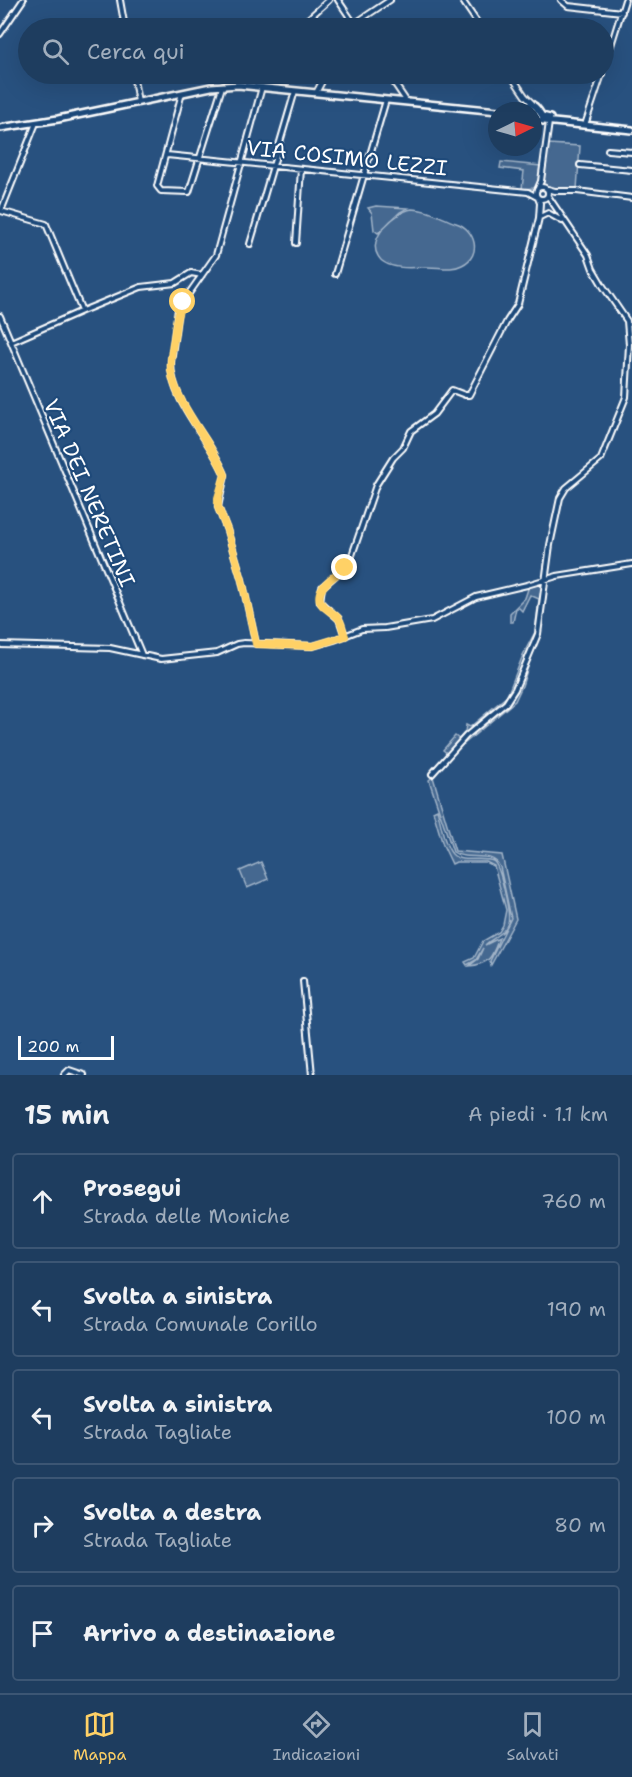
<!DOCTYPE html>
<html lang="it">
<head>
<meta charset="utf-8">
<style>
  :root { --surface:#1e3d5f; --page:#2b4868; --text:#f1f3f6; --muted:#a1aebd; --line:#3c5674; --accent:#ffd166 }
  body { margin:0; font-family:"Shantell Sans",sans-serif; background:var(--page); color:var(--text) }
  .compass { position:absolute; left:488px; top:102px; width:54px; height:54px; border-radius:50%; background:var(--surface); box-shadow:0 6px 24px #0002; rotate:85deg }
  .scale { position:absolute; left:18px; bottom:15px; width:96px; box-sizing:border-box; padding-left:6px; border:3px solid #fff; border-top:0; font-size:16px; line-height:21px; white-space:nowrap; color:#fff; -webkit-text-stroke:4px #1f4a7a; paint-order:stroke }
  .stop { position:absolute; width:18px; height:18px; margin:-14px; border:4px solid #ffd166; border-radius:50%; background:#fff }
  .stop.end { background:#ffd166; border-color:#fff; box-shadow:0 2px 6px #0008 }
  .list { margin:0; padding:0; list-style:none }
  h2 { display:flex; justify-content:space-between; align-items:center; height:78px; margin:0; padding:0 24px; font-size:26px }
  h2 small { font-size:20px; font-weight:400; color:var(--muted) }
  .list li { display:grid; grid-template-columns:39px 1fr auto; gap:18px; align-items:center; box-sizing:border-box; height:96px; margin:0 12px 12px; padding:0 12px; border:2px solid var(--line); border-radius:6px }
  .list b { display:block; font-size:22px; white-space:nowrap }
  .list p { margin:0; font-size:20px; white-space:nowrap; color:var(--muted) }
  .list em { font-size:20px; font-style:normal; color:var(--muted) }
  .icon { flex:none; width:33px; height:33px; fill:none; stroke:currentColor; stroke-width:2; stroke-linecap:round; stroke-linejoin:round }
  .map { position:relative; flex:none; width:632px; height:1075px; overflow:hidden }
  .search { position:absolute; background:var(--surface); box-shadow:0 6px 24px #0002; left:18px; right:18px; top:18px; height:66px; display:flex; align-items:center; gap:15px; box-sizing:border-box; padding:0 21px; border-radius:33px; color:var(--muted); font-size:22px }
  .sheet { height:618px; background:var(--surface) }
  nav { display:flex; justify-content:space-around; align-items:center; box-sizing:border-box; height:84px; border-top:2px solid var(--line); background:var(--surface); font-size:16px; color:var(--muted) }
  nav a { display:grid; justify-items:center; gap:3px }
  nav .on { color:var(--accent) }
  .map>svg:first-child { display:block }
  .green { fill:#446890; stroke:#a2b4c8; stroke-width:1.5 }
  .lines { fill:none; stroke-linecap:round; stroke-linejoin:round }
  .minor-casing { stroke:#fff; stroke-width:8 }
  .major-casing { stroke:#fff; stroke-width:10 }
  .minor { stroke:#1f4a7a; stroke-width:4 }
  .major { stroke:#1f4a7a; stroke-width:5 }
  .route { stroke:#ffd166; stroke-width:8 }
  .labels { text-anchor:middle; stroke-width:4.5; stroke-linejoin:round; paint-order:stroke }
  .street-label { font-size:21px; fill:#fff; stroke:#1f4a7a }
</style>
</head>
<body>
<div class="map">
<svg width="632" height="1075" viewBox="0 0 632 1075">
  <rect width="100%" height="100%" fill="#28517f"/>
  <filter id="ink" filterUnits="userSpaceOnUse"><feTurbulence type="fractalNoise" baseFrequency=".0167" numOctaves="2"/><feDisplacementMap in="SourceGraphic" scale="12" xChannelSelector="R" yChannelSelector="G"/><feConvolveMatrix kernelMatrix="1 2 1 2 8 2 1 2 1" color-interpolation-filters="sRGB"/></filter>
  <g filter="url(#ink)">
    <path class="green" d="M 548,144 L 580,146 L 577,189 L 552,189 L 543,183 Z
      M 501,162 L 541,166 L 539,183 L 534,188 L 522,189 L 524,171 L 500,168 Z
      M 376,206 L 408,208 L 400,212 L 378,233 L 374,230 L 372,213 L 368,208 Z
      M 412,209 C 428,209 441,218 456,223 C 475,229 483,255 462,265 C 451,271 437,266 425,267 C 412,268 385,270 378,256 C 367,238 395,212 412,209 Z
      M 544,582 L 539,623 L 534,642 L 509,699 L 448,754 L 443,750 L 455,736 L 459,739 L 465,732 L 466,725 L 470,727 L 507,696 L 523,655 L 535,632 L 539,599 L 530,595 L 522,611 L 519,608 L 516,608 L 513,622 L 510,622 L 510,613 L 525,598 L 529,586 Z
      M 541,626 L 522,686 L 515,701 L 464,744 L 462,741 L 508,702 Z
      M 433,777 L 455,851 L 502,855 L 516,919 L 491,965 L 490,961 L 511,918 L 500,867 C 492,849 466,862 453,852 L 429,780 Z
      M 437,809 C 441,822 443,843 452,854 C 461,864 481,856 493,861 C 500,864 511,914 508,923 C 504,935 493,937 485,945 L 499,938 C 492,956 491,964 469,966 L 478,959 L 483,948 L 476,960 L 467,965 L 465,962 L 474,958 L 483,941 L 499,932 L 503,925 L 506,910 L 494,866 L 486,862 L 456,862 L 452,864 L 443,845 L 433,811 Z
      M 261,862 L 268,879 L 247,888 L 240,871 Z"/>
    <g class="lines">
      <defs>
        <path id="minor" d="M 120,0 L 125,28
          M 338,0 L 357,28
          M 462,0 L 481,28
          M 561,0 L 568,6 L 622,12
          M 354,24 L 390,0
          M 298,28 L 329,0
          M 0,34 L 23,0
          M 604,68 L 625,0
          M 133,74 L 138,102
          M 388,74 L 407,102
          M 510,74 L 525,96 L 533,104
          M 182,93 L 157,186 L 161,191 L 189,192 L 222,87
          M 316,93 L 326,74
          M 586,122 L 602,74
          M 608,150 L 632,152
          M 167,155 L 528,192 L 537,197
          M 580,165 L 632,170
          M536 193a6 6 0 1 1 12 0a6 6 0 1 1-12 0Z
          M 538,188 L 541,181 L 549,122
          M 548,189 L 555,191 L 577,191 L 632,198
          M 540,217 L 548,213 L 562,221
          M 296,243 L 301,169
          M 250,244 L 295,91
          M 335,274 L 386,100
          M 82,311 L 141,287 L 175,283 L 191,273 L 202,275
          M 0,316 L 11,342 L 82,311 L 46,224 L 1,211 L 36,123
          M 11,342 L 142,655
          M 345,636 L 339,619 L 320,602 L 322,587 L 349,564 L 376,485 L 393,458 L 403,448 L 411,431 L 434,414 L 452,390 L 465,395 L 469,395 L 507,321 L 518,304 L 539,218 L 540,203 L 538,198
          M 256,644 L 242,580 L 227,530 L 218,507 L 225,475 C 211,439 170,402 171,362 L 178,309 L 216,255 L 262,87
          M 0,645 L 110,648 L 161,659 L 217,653 L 237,644 L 244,643 L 313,646 L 334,640 L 362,629 L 385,628 L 432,620 L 476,597 L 527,585 L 557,576 L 632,564
          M 432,774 L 466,736 L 506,703 L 515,689 L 538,634 L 550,545 L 560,498 L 566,488 L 601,459 L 626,397 L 629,345 L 627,321 L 603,286 L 593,269 L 588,255 L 548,196
          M 303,981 L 312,1075
          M 64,1075 L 69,1070 L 84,1075"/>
        <path id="major" d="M 538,110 L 542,116 L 550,118
          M 522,111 C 526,103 535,103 538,111
          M 534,120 L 632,130
          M 0,128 L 58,119 L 211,87 L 238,85 L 498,111"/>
      </defs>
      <use href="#minor" class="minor-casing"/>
      <use href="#major" class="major-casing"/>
      <use href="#minor" class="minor"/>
      <use href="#major" class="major"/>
    </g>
  </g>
  <g class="lines" filter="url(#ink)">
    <path class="route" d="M 183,302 C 176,313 176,325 174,338 C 172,348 170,360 171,370 C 176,406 212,442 225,475 L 218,498 L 218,507 L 227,530 L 242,580 L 256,644 L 313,646 L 345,636 C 342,631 343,623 338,618 C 334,613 327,610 323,606 C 310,590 335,576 345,568"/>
  </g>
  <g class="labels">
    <g class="street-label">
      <text transform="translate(347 158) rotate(6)" y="7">VIA COSIMO LEZZI</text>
      <text transform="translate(89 493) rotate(67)" y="7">VIA DEI NERETINI</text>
    </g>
  </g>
</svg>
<svg class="compass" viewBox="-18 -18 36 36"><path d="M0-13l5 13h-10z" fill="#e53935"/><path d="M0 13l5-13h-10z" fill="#a1aebd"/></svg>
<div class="scale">200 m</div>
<div class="stop" style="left:183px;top:302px"></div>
<div class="stop end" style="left:345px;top:568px"></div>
<div class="search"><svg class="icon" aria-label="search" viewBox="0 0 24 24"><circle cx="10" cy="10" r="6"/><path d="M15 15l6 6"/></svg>Cerca qui</div>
</div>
<section class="sheet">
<h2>15 min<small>A piedi · 1.1 km</small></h2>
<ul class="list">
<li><svg class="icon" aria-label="ahead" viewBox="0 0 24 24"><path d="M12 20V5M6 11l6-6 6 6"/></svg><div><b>Prosegui</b><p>Strada delle Moniche</p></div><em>760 m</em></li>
<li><svg class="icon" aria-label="left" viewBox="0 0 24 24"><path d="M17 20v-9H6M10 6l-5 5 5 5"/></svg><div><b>Svolta a sinistra</b><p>Strada Comunale Corillo</p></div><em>190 m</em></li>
<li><svg class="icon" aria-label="left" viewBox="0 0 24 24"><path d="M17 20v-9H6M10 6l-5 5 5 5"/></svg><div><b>Svolta a sinistra</b><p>Strada Tagliate</p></div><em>100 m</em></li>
<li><svg class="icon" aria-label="right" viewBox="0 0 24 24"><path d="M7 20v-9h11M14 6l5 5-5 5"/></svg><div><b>Svolta a destra</b><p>Strada Tagliate</p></div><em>80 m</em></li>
<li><svg class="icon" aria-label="arrive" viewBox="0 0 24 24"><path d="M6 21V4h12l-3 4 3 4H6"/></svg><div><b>Arrivo a destinazione</b></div></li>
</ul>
</section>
<nav>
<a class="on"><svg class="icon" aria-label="map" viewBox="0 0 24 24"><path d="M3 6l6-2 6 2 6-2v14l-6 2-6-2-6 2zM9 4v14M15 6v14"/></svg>Mappa</a>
<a><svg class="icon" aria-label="directions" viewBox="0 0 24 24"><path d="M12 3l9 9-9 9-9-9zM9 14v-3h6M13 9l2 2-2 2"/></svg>Indicazioni</a>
<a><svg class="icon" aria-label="saved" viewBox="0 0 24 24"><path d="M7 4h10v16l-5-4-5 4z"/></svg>Salvati</a>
</nav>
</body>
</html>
